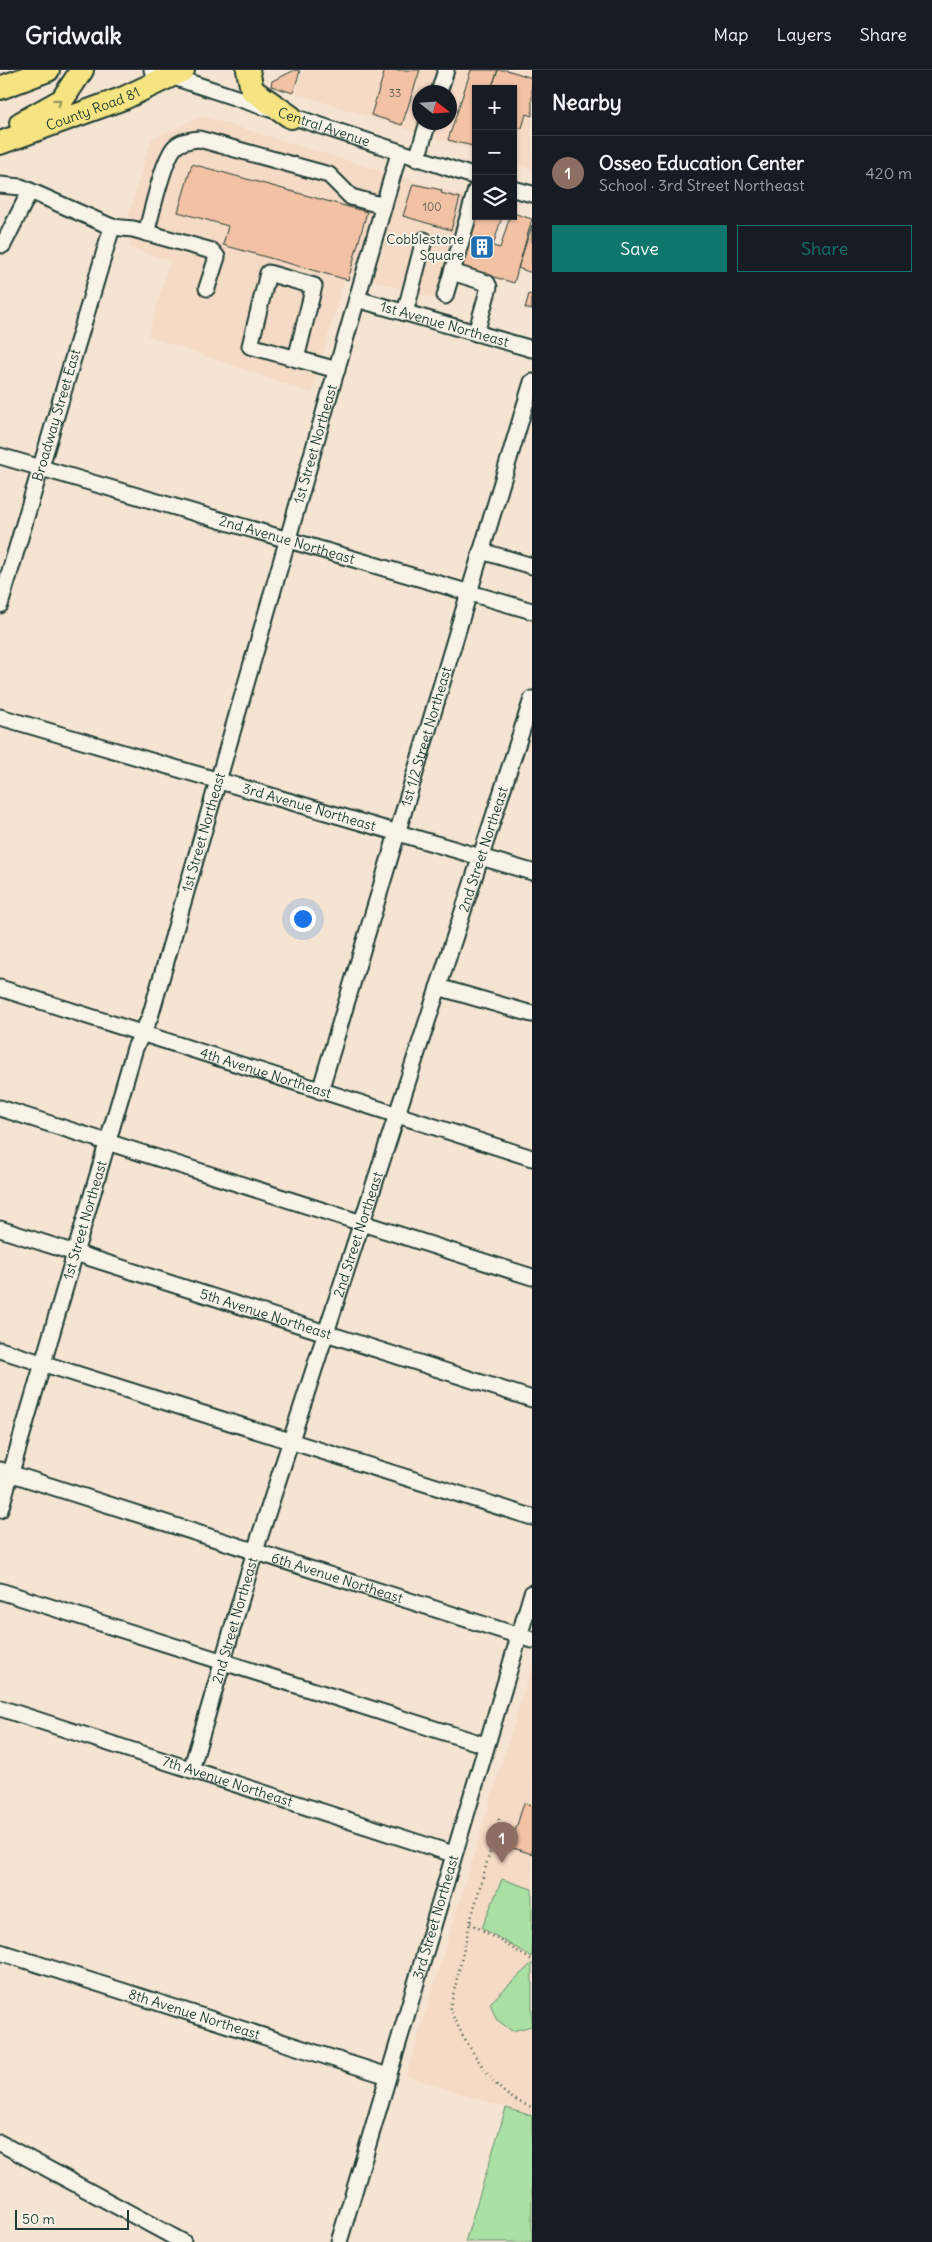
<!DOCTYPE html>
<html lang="en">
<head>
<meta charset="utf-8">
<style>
  :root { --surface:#171b24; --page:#20242c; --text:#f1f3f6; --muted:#9ea1a6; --line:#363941; --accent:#0f766e }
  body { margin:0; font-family:Delius,sans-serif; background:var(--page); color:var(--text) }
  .controls { position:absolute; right:15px; top:15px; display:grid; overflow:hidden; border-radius:0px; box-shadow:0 1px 4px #0004 }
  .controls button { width:45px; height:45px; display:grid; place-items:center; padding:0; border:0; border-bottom:1px solid var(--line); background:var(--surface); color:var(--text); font:25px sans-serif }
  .compass { position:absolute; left:412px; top:15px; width:45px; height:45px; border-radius:50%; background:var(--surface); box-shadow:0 1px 4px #0004; rotate:107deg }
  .scale { position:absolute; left:15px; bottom:12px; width:114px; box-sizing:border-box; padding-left:5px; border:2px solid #1f3d34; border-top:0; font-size:14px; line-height:18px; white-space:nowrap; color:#1f3d34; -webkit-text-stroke:4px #f7f3e8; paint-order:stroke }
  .you { position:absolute; left:302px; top:848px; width:18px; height:18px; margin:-12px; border:4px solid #fff; border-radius:50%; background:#1a73e8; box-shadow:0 0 0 8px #1a73e833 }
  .badge { display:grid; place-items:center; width:32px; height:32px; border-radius:50%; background:var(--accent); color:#fff; font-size:16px; font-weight:700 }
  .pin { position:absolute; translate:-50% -41px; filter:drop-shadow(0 1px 2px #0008) }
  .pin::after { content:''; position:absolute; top:26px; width:18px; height:15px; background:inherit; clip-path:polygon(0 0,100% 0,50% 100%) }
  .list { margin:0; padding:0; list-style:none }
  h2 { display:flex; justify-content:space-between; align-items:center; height:65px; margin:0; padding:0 20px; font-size:21px }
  h2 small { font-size:16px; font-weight:400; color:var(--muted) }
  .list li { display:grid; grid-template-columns:32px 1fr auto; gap:15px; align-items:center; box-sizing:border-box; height:75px; padding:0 20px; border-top:1px solid var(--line) }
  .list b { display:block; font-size:19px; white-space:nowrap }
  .list p { margin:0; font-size:16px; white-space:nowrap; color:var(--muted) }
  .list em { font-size:16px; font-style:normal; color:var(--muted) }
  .actions { display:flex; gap:10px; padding:15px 20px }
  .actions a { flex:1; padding:11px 0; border:1px solid var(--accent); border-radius:0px; text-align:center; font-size:18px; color:var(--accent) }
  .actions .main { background:var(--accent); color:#fff }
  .icon { flex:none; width:28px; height:28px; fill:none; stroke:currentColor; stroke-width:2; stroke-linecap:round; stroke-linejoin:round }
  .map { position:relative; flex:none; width:532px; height:2172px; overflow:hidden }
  header { display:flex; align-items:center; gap:30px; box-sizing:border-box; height:70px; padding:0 25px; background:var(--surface); border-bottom:1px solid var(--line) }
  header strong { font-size:24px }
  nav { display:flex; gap:28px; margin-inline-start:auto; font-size:18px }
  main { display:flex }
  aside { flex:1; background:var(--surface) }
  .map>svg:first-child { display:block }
  .built { fill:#f5dac5; fill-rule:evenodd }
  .green { fill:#a9e0a4; stroke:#648e6c }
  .building { fill:#f3c1a3; stroke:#1f3d34 }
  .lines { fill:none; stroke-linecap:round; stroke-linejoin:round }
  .minor-casing { stroke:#1f3d34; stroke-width:19 }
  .highway-casing { stroke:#1f3d34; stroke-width:26 }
  .path { stroke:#1f3d34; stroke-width:2.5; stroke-dasharray:1 4; stroke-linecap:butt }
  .minor { stroke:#f7f3e8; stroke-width:15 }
  .highway { stroke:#f6e381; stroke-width:22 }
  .oneway { stroke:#8a905a }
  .labels { text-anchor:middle; stroke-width:4; stroke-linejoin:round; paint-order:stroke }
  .number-label { font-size:11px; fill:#545e50 }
  .street-label { font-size:14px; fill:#1f3d34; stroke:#f7f3e8 }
  .poi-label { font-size:14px; fill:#1f3d34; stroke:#f7f3e8; text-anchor:end }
</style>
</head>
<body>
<header>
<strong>Gridwalk</strong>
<nav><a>Map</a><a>Layers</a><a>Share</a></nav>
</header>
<main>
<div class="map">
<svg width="532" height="2172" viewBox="0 0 532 2172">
  <rect width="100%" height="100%" fill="#f6e4d3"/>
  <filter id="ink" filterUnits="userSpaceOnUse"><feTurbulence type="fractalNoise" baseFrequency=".02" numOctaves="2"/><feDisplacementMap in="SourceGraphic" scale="10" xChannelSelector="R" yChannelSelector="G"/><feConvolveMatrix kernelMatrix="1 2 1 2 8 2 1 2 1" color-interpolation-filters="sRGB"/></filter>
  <g filter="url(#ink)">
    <path class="built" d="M 302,0 L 532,0 L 532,99 L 513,93 L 513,19 L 476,19 L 476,81 L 295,23 ZM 420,22 L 450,22 L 450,52 L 420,52 Z
      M 202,46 L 470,128 L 441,230 L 346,203 L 312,323 L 148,266 L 170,191 L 131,178 L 129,144 L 151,69 Z
      M 532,1595 L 532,2046 L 406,2006 Z"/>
    <path class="green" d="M 502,1809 L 532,1819 L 532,1887 L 482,1858 Z
      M 532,1893 L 532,1956 L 512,1961 L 496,1949 L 490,1933 Z
      M 506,2038 L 532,2046 L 532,2172 L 465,2172 Z"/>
    <path class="building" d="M 295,0 L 300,1 L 293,23 L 271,16 L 272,11 Z
      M 385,0 L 420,0 L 402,55 L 371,45 Z
      M 471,0 L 498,0 L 491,19 L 476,19 L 476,67 L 473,76 L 448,70 Z
      M 498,0 L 507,0 L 532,8 L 532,46 L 526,44 L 522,58 L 513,58 L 513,19 L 491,19 Z
      M 192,94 L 367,142 L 348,210 L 223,175 L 228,156 L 178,142 Z
      M 413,114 L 442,120 L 441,123 L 460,128 L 451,160 L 403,146 Z
      M 513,143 L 532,149 L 514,213 L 461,197 L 477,146 L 502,146 L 493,176 L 500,178 L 510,146 L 513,146 Z
      M 532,155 L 532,203 L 518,198 Z
      M 529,224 L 532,225 L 532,240 L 525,238 Z
      M 524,1733 L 532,1736 L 532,1784 L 510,1777 Z"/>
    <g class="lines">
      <defs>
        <g id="minor">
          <path id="s1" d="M 152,0 L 476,107"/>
          <path d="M 439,22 L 446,0"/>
          <path d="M 417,89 L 428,52"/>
          <path d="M 0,115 L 21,117 L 112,157 L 133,159 L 212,181 L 217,187 L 207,218"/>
          <path d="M 513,119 L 532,124"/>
          <path d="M 146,163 C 152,143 162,93 174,78 C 180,71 191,70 199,69 L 329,105 L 351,127 L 384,136"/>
          <path d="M 0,174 L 3,175 L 30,121"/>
          <path d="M 452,202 L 487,213 L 489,217 L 476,263"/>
          <path d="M 445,226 L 476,120"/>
          <path id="s2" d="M 357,229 L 532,279"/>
          <path d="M 405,243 L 424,170"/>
          <path d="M 296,289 L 314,216 L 268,203 L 250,276 L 337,300"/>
          <path id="s3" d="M 0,386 L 532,541"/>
          <path d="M 481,481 L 532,496"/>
          <path id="s4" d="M 0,535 L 112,157"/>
          <path id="s5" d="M 0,647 L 532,802"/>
          <path d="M 438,917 L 532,944"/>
          <path id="s6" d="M 0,918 L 532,1088"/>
          <path id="s7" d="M 320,1021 L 532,312"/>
          <path d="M 0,1038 L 532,1207"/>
          <path id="s8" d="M 0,1159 L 532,1329"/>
          <path d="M 0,1280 L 532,1447"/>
          <path id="s9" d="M 0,1400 L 532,1570"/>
          <path id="s10" d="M 0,1440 L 135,978 L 150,947 L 399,83"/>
          <path d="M 0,1521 L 485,1675"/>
          <path id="s11" d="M 0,1638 L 453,1784"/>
          <path id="s12" d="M 191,1700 L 255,1481 L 532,629"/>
          <path id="s13" d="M 0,1882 L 388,2006"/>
          <path d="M 0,2073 L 183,2172"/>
          <path id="s14" d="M 339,2172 L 532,1523"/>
        </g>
        <g id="highway">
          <path d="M 248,0 L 252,20 L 291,47"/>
          <path d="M 0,18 L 48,0"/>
          <path d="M 21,53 L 62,30 L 82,0"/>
          <path id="s15" d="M 0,73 L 124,28 L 183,0"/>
        </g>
      </defs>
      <use href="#minor" class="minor-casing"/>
      <use href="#highway" class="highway-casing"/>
      <path class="path" d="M 499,1749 L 470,1853 L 450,1938 C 457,1959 481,1997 496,2014 C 505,2025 519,2033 532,2037
        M 470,1853 L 532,1890"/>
      <use href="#minor" class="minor"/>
      <use href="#highway" class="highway"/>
    </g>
    <defs><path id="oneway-chevron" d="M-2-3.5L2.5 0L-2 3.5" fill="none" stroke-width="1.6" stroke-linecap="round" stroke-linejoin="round" transform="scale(1.25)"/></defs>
    <use class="oneway" href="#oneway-chevron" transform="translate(58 32) rotate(-37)"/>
  </g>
  <defs>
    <symbol id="building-square" viewBox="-11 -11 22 22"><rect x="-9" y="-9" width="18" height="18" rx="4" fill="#1f6fb2" stroke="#f7f3e8"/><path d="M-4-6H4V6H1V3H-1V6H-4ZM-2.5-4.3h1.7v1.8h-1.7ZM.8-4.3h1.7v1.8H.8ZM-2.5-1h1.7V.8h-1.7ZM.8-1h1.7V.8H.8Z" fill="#fff"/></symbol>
  </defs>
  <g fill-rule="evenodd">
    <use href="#building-square" x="468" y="163" width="28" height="28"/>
  </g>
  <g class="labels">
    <g class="number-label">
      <text x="395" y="27">33</text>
      <text x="432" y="141">100</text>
    </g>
    <g class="street-label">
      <text dy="5" stroke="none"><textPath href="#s15" startOffset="99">County Road 81</textPath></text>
      <text dy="5" stroke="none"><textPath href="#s1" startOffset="181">Central Avenue</textPath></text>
      <text dy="5" stroke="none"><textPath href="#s2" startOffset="91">1st Avenue Northeast</textPath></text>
      <text dy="5" stroke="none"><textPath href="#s4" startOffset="198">Broadway Street East</textPath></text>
      <text dy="5" stroke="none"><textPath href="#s10" startOffset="1112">1st Street Northeast</textPath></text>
      <text dy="5" stroke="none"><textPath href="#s3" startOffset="299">2nd Avenue Northeast</textPath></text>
      <text dy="5" stroke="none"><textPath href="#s7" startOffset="370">1st 1/2 Street Northeast</textPath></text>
      <text dy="5" stroke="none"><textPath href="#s5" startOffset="322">3rd Avenue Northeast</textPath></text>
      <text dy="5" stroke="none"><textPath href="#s10" startOffset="708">1st Street Northeast</textPath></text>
      <text dy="5" stroke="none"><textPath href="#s12" startOffset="966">2nd Street Northeast</textPath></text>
      <text dy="5" stroke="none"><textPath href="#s6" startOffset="279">4th Avenue Northeast</textPath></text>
      <text dy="5" stroke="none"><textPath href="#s10" startOffset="302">1st Street Northeast</textPath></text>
      <text dy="5" stroke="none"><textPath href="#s12" startOffset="561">2nd Street Northeast</textPath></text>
      <text dy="5" stroke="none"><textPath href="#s8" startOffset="279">5th Avenue Northeast</textPath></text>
      <text dy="5" stroke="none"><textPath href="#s9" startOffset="354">6th Avenue Northeast</textPath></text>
      <text dy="5" stroke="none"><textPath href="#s12" startOffset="156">2nd Street Northeast</textPath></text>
      <text dy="5" stroke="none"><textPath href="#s11" startOffset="239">7th Avenue Northeast</textPath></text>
      <text dy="5" stroke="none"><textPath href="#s14" startOffset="339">3rd Street Northeast</textPath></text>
      <text dy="5" stroke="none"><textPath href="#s13" startOffset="204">8th Avenue Northeast</textPath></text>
    </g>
    <g class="poi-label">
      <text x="464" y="174">Cobblestone<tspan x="464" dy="16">Square</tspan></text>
    </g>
  </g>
</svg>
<div class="controls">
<button>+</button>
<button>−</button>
<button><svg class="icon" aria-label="layers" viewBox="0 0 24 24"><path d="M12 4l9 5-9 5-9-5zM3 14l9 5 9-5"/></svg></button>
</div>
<svg class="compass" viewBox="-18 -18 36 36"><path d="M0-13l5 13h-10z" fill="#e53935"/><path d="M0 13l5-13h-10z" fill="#9ea1a6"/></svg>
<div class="scale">50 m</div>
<div class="you"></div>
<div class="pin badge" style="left:502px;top:1793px;background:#8d6e63">1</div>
</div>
<aside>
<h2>Nearby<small></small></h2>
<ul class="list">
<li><span class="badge" style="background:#8d6e63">1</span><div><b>Osseo Education Center</b><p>School · 3rd Street Northeast</p></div><em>420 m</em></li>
</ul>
<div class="actions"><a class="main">Save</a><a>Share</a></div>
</aside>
</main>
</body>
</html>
